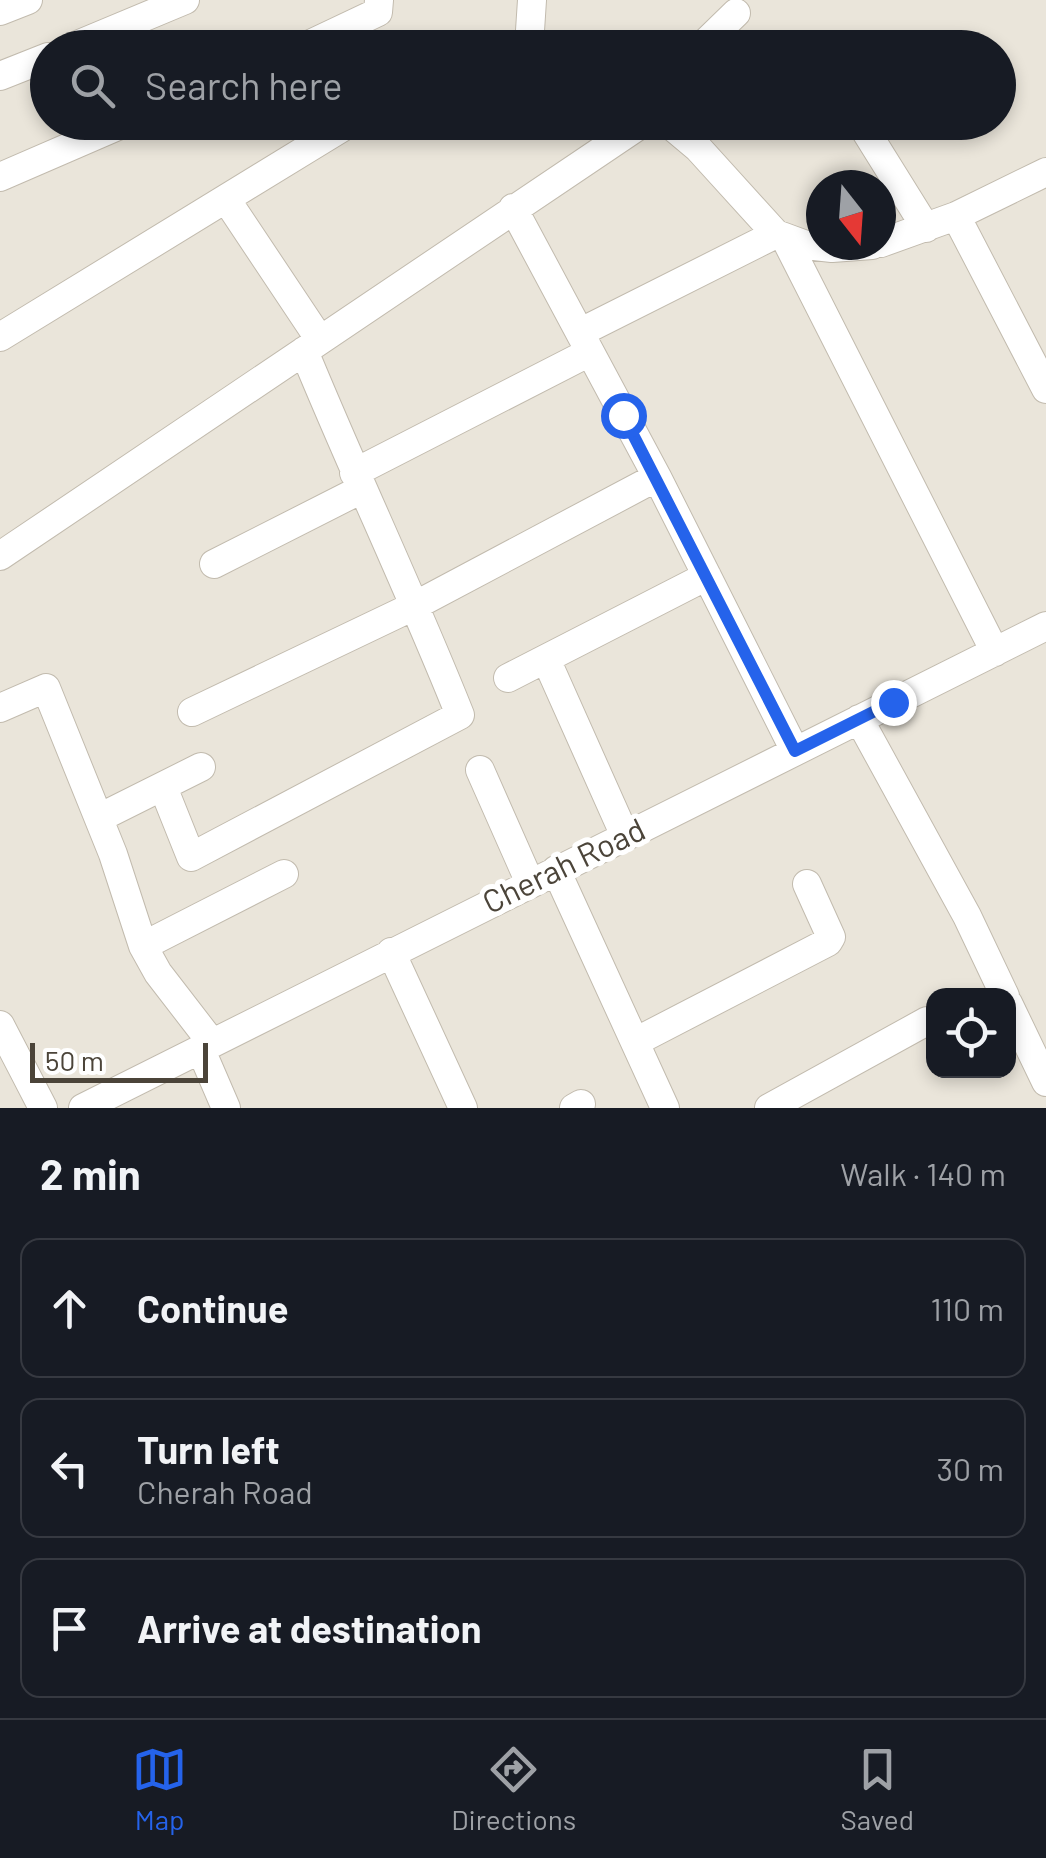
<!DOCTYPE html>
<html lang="en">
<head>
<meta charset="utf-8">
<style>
  :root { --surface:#171b24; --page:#242831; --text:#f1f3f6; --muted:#9ea1a6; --line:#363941; --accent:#2563eb }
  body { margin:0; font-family:Barlow,sans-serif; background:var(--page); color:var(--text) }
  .controls { position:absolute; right:30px; bottom:30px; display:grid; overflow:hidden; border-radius:20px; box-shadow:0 5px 15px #0003 }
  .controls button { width:90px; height:90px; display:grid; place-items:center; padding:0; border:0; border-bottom:2px solid var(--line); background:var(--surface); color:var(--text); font:50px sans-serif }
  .compass { position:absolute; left:806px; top:170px; width:90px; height:90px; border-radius:50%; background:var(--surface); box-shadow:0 5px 15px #0003; rotate:163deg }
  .scale { position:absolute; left:30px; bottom:25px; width:178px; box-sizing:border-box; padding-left:10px; border:5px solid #4b4439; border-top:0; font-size:28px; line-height:35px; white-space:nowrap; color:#4b4439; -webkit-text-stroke:8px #fff; paint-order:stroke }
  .stop { position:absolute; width:30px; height:30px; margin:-22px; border:8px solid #2563eb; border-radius:50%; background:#fff }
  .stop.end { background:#2563eb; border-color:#fff; box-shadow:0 2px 10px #0008 }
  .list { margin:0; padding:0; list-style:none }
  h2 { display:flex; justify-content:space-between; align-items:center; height:130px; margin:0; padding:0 40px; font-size:42px }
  h2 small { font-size:32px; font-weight:400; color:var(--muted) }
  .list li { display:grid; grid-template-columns:65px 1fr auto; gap:30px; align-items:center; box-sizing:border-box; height:140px; margin:0 20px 20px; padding:0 20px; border:2px solid var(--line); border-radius:20px }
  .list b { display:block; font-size:38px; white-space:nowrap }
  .list p { margin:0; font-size:32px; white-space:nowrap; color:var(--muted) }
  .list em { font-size:32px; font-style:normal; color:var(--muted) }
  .icon { flex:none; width:55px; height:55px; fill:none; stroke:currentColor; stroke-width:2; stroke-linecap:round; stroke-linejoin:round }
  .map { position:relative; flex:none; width:1046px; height:1108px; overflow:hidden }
  .search { position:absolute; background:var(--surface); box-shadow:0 5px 15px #0003; left:30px; right:30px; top:30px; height:110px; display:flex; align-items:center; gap:25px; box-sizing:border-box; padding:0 35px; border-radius:55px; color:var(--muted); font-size:38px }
  .sheet { height:610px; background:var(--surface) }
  nav { display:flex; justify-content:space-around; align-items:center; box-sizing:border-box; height:140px; border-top:2px solid var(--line); background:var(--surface); font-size:28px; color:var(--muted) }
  nav a { display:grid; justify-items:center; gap:5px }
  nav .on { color:var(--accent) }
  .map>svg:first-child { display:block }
  .residential { fill:#eae5da; fill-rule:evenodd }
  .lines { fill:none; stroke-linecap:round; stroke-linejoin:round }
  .minor-casing { stroke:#c2bbae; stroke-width:30 }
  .minor { stroke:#fff; stroke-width:28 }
  .route { stroke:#2563eb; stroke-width:12 }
  .labels { text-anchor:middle; stroke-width:10; stroke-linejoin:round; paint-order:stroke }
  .street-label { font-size:32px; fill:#4b4439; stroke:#fff }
</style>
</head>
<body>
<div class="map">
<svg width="1046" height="1108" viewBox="0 0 1046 1108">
  <rect width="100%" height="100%" fill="#f6f3ec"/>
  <path class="residential" d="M 0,0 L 1046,0 L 1046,1108 L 0,1108 ZM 48,48 L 998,48 L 998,122 L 48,122 ZM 821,185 L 881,185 L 881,245 L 821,245 ZM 934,996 L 1008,996 L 1008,1070 L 934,1070 Z"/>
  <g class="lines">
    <defs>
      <path id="minor" d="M 0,11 L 28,0
        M 529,46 L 532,0
        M 70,48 L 185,0
        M 302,48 L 378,12 L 379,0
        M 507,48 L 555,45 L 564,48
        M 700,48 L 736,13
        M 0,76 L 48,57
        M 667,122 L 698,148 L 776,234 L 806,245 L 832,248 L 872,245
        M 860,122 L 926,228
        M 0,177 L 127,122
        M 226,199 L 320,340
        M 513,208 L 657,477 L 795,751
        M 956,216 L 1046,389
        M 785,238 L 995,652
        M 881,243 L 956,216 L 1046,172
        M 581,332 L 776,234
        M 0,337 L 351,122
        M 354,473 L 590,352
        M 0,556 L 644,122
        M 214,564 L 362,489
        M 546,659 L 625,836
        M 508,678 L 707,576
        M 0,708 L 46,688 L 113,854 L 143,946 L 158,973 L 212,1043
        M 192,712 L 416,605 L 657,477
        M 859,719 L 967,916 L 1005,996
        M 480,770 L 530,883
        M 163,787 L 191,857 L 460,715 C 411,592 354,473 304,351
        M 99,818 L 201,767
        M 556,870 L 665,1108
        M 143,946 L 284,874
        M 391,952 L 463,1108
        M 1008,1003 L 1046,1082
        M 0,1025 L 43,1108
        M 635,1042 L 828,942 L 831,937 L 807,884
        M 201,1050 L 226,1108
        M 83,1108 L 1046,626
        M 574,1108 L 581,1104
        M 769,1108 L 927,1021"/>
    </defs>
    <use href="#minor" class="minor-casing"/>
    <use href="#minor" class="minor"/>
  </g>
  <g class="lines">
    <path class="route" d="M 623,415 L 795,751 L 893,702"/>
  </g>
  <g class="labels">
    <g class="street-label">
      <text transform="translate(564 866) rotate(-26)" y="11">Cherah Road</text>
    </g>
  </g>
</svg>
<div class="controls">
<button><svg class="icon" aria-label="locate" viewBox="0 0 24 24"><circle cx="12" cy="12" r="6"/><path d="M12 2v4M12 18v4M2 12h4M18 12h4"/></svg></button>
</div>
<svg class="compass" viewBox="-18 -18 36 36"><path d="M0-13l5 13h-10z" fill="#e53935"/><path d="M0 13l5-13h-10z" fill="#9ea1a6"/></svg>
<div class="scale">50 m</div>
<div class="stop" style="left:623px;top:415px"></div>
<div class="stop end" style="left:893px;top:702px"></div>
<div class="search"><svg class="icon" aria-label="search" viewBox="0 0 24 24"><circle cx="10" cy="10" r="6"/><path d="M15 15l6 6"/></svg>Search here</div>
</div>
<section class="sheet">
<h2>2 min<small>Walk · 140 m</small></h2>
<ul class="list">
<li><svg class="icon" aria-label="ahead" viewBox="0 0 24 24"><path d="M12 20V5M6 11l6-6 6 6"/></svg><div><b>Continue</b></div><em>110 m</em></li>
<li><svg class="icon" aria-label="left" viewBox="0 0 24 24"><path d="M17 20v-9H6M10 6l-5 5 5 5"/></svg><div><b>Turn left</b><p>Cherah Road</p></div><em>30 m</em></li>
<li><svg class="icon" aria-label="arrive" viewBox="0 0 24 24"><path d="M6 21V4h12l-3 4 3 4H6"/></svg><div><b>Arrive at destination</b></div></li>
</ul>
</section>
<nav>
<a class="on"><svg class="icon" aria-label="map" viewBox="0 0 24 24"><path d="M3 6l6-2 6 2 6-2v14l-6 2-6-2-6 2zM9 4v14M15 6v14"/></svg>Map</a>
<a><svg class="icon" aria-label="directions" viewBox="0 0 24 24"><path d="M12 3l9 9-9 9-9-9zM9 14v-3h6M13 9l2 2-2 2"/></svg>Directions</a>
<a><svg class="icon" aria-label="saved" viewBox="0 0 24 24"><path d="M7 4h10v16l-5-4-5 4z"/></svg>Saved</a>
</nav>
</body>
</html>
